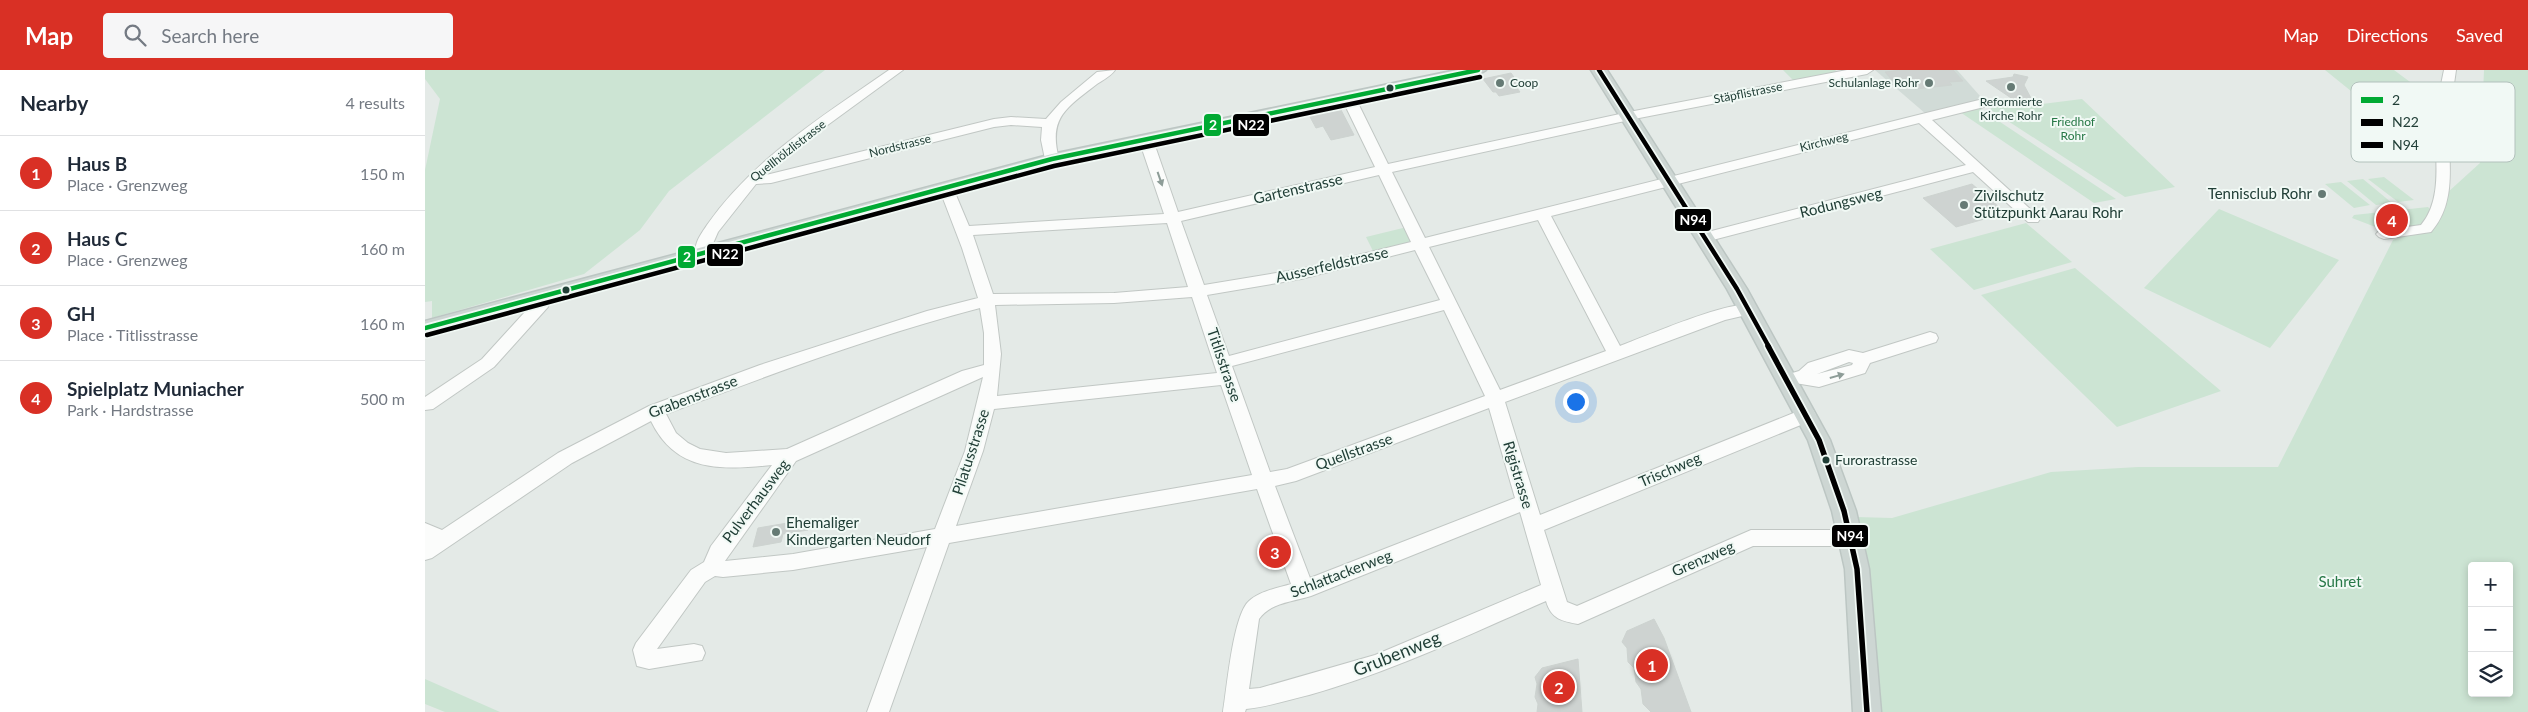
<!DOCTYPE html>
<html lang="en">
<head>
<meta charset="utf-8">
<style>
  :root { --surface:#fff; --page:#f6f6f7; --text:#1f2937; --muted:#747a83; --line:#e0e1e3; --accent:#d93025 }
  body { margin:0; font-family:Lato,sans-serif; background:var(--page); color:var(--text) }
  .controls { position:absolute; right:15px; bottom:15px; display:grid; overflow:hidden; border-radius:5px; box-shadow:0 2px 8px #0003 }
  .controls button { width:45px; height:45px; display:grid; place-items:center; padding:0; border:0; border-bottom:1px solid var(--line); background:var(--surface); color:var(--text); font:25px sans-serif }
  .you { position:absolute; left:1150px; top:331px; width:18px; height:18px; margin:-12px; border:4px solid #fff; border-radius:50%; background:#1a73e8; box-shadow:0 0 0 8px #1a73e833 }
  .badge { display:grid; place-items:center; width:32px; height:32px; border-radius:50%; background:var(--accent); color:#fff; font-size:16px; font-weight:700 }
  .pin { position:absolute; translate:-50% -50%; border:2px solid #fff; box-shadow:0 1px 5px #0006 }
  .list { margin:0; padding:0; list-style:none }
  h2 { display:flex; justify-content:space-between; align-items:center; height:65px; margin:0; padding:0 20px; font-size:21px }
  h2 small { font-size:16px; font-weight:400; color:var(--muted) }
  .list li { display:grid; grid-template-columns:32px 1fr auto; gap:15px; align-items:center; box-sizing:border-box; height:75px; padding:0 20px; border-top:1px solid var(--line) }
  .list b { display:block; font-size:19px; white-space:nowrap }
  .list p { margin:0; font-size:16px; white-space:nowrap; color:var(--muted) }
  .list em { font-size:16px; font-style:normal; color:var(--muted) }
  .icon { flex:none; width:28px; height:28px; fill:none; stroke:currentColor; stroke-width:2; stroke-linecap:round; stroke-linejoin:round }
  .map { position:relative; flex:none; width:2103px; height:642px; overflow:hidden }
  header { display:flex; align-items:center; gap:30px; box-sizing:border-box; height:70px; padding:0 25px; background:var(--accent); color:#fff }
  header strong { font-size:24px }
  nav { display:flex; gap:28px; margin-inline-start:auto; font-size:18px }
  .search { width:350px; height:45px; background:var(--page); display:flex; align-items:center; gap:12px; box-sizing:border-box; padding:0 18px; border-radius:5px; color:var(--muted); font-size:19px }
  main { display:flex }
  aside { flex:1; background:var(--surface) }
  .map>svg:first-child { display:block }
  .built { fill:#d1dbd7 }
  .green { fill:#cce4d3; fill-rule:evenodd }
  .building { fill:#ced3d1; stroke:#cdd3d0 }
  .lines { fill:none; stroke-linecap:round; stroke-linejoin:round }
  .minor-casing { stroke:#c1c7c4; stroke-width:2 }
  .major-casing { stroke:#bcc6c3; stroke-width:3 }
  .minor { fill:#fbfcfb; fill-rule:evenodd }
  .major { fill:#cdd6d3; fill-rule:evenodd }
  .bus-1-casing { stroke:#f1f9f5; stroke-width:8 }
  .bus-2-casing { stroke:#f1f9f5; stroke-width:8 }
  .bus-3-far1-casing { stroke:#f1f9f5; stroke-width:8 }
  .bus-3-casing { stroke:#f1f9f5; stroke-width:9 }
  .bus-1 { stroke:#0a3; stroke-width:4.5 }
  .bus-2 { stroke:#000; stroke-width:4.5 }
  .bus-3-far1 { stroke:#000; stroke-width:4.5 }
  .bus-3 { stroke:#000; stroke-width:5.5 }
  .oneway { fill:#8e9d98 }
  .poi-dot { fill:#657a74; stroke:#f1f9f5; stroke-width:2 }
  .bus-dot { fill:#203e36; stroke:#f1f9f5; stroke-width:2 }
  .labels { text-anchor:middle; stroke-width:4; stroke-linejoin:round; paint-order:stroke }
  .far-poi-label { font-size:12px; fill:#203e36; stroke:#f1f9f5; text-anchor:start }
  .far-street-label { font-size:12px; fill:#203e36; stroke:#f1f9f5 }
  .far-park-label { font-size:12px; fill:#277847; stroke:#f1f9f5 }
  .bus-label { font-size:14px; fill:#203e36; stroke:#f1f9f5; text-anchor:start }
  .street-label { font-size:15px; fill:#203e36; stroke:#f1f9f5 }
  .poi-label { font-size:15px; fill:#203e36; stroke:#f1f9f5; text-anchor:start }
  .park-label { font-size:15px; fill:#277847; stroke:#f1f9f5 }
  .near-street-label { font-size:18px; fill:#203e36; stroke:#f1f9f5 }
  .key { fill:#f1f9f5; stroke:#b2c1bc; stroke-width:1 }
  .key-label { font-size:14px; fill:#203e36 }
  .line-badge { stroke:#f1f9f5; stroke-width:2 }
  .badge-label { font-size:14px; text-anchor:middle; font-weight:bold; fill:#fff }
</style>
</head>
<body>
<header>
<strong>Map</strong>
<div class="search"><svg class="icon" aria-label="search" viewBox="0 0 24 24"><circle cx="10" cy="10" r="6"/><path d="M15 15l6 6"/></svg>Search here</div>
<nav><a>Map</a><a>Directions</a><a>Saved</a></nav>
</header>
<main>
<aside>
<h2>Nearby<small>4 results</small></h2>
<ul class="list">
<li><span class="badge">1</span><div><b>Haus B</b><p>Place · Grenzweg</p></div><em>150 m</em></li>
<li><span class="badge">2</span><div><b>Haus C</b><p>Place · Grenzweg</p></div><em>160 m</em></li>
<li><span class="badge">3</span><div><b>GH</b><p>Place · Titlisstrasse</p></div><em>160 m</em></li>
<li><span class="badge">4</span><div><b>Spielplatz Muniacher</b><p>Park · Hardstrasse</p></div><em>500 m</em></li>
</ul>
</aside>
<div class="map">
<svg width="2103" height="642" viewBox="0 0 2103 642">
  <rect width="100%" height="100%" fill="#e4eae7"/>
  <path class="built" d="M 1450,0 L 1532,0 L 1555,26 L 1550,32 L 1501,44 Z"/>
  <path class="green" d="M 0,0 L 400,0 L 244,121 L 215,160 L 159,204 L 7,248 L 7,231 L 0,232 L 0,100 L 15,29 L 0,9 Z
    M 1358,0 L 1410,0 L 1414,3 L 1370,12 Z
    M 1900,0 L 1969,0 L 2016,35 L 2014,45 L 1995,46 L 2003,53 L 1968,55 Z
    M 2059,0 L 2103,0 L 2103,642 L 1453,642 L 1431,447 L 1467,448 L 1626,402 L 1713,397 L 1853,397 L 1968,170 L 2005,153 L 2011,133 L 2055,93 ZM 2047,496 L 2084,496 L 2084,623 L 2047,623 Z
    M 1657,29 L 1750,117 L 1700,127 L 1566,40 L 1567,33 L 1593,37 Z
    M 1554,38 L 1691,129 L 1669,133 L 1535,42 Z
    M 1959,107 L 1989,130 L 1973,132 L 1943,109 Z
    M 1938,109 L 1967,133 L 1951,135 L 1922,111 Z
    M 1916,112 L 1945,135 L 1929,138 L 1900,114 Z
    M 2003,137 L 2008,142 L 2000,154 L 1961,161 L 1927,148 L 1929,145 Z
    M 1794,139 L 1914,190 L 1845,278 L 1719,218 Z
    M 1601,153 L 1647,192 L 1549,220 L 1505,179 Z
    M 982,157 L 986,169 L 983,174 L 949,183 L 941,167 Z
    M 1650,198 L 1796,321 L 1692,357 L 1556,225 Z
    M 0,609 L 75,642 L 20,642 L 0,634 Z"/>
  <path class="building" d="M 1476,0 L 1528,0 L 1538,11 L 1524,12 L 1527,15 L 1490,19 L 1487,16 L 1474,18 L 1460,2 Z
    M 1086,3 L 1096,17 L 1092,18 L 1095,22 L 1074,26 L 1071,22 L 1068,22 L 1058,9 Z
    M 1589,4 L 1603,7 L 1599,15 L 1607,30 L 1592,32 L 1561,11 L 1588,7 Z
    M 915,38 L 929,65 L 906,70 L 898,56 L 891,58 L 884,45 Z
    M 1547,114 L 1581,143 L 1531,157 L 1498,128 Z
    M 386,449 L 383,460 L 358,464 L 356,472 L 328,477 L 333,458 Z
    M 1229,549 L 1239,568 L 1266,642 L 1226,642 L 1218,634 L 1216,619 L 1211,612 L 1209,598 L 1203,592 L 1202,578 L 1197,572 L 1202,561 Z
    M 1153,589 L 1157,642 L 1112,642 L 1113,634 L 1110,627 L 1112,614 L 1110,607 L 1117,598 Z"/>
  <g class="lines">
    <defs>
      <path id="minor" d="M 464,0 L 478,0 L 378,73 L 341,105 L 569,49 L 586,47 L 621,49 L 636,32 L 672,2 L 690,0 C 686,6 678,10 672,14 C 641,38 623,48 634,89 L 632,92 L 627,93 L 620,89 L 616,70 L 617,57 L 586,55 L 569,57 L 346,113 L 331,114 L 293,162 L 283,185 L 273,185 C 266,176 277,163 282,155 C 329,88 398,46 464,0 Z
        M 1422,0 L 1448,0 L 1442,4 L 1209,49 L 967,102 L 1000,168 L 1497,44 L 1554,30 L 1559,31 L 1561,34 L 1559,37 L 1507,50 L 1613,146 L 1615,149 L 1613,152 L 1603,152 L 1548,102 L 1280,172 L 1272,167 L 1275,164 L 1541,95 L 1494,53 L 1126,146 L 1195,276 C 1222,266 1306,229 1330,235 L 1332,239 L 1330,243 L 1300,250 L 1080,332 L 1115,445 L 1376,340 L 1382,338 L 1388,340 L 1391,345 L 1388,350 L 1119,460 L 1142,532 L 1152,536 L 1326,460 L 1426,460 L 1433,462 L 1436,468 L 1433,474 L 1426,476 L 1328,476 L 1153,554 C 1137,551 1126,549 1121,531 C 1043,565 966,602 884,625 C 863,630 842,637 821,639 L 820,642 L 798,642 C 802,618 808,545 824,531 C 835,521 853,518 866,514 L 832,419 L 524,473 L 464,642 L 442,642 L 502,477 L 368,500 L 298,507 L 290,506 L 280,512 L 232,579 L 269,574 L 277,576 L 280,583 L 277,590 L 224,599 L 212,596 L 208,580 L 211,573 L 266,500 L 279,492 L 286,476 L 347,395 C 297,400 251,403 226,351 L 147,393 L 7,488 L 0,490 L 0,453 L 17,460 L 133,383 L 224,336 L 335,295 L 502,241 L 553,228 L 537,178 L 514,118 L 516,115 L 526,115 L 528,118 L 544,156 L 739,144 L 714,70 L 721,66 L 728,70 L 753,142 L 950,97 L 916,27 L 923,23 L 930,27 L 963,94 L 1204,42 ZM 954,105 L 986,172 L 876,199 L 779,215 L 756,151 ZM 1113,150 L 1181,281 L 1075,320 L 1004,177 ZM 742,153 L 763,217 L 689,223 L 568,224 L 548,165 ZM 990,180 L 1015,230 L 804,286 L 782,225 L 876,209 ZM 767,227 L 792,303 L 572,326 L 576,284 L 570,235 L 689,233 ZM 555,238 L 559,263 L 559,295 L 537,301 L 362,379 L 301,383 L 275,379 L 263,373 L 251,363 L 241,344 C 344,305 448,266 555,238 ZM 1019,240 L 1060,326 L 862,399 L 845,402 L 807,296 ZM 558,307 L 540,381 L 510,459 L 368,484 L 300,491 L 371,391 ZM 796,315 L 827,405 L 531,456 L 558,381 L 569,339 ZM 1064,338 L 1090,428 L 885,508 L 850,416 L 871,411 ZM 1095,442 L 1116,515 L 950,585 L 835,618 L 824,619 L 834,549 C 846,532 868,532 886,526 Z
        M 2019,0 L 2031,0 C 2028,21 2025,41 2024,62 C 2024,98 2031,133 2006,162 L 1959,169 L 1954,167 L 1951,164 L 1954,161 L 1996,155 C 2019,128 2009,86 2011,54 C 2012,36 2015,18 2019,0 Z
        M 117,222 L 123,223 L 125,227 L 123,237 L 69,297 L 8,339 L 0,340 L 0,327 L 57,289 L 109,232 L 111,223 Z
        M 1505,262 L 1511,264 L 1513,268 L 1511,272 L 1445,293 L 1440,303 L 1394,317 L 1364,312 L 1361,308 L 1364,304 L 1374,301 L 1383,293 L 1418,282 L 1424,280 L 1438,283 ZM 1424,292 L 1428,293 L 1427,295 L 1392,304 Z"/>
      <path id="major" d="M 1031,0 L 1061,0 L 1053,5 L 629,94 L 0,265 L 0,251 L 627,84 Z
        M 1166,0 L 1182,0 L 1322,219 L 1405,370 L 1431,441 L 1444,499 L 1456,642 L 1428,642 L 1420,499 L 1407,441 L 1383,370 L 1302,219 Z"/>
    </defs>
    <use href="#minor" class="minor-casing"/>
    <use href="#major" class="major-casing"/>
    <use href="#minor" class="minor"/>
    <use href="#major" class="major"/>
    <defs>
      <path id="bus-1" d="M 0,258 L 627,89 L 1053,0"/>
      <path id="bus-2" d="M 2,265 L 629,96 L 1055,7"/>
      <path id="bus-3-far1" d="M 1174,0 L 1312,219 L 1344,277"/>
      <path id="bus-3" d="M 1343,276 L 1394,370 L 1419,441 L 1432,499 L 1442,642"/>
    </defs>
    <use href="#bus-1" class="bus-1-casing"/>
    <use href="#bus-2" class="bus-2-casing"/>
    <use href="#bus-3-far1" class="bus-3-far1-casing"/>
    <use href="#bus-3" class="bus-3-casing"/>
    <use href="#bus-1" class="bus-1"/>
    <use href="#bus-2" class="bus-2"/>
    <use href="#bus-3-far1" class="bus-3-far1"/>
    <use href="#bus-3" class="bus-3"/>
  </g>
  <defs><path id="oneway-solid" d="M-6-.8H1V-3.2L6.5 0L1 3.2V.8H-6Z" transform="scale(1.25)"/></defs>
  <g class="oneway">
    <use href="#oneway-solid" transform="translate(735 109) rotate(71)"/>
    <use href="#oneway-solid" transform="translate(1412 306) rotate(-16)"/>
  </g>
  <g class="poi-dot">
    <circle cx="1075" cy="13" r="5"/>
    <circle cx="1504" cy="13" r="5"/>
    <circle cx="1586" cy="17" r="5"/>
    <circle cx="1897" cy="124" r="5"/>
    <circle cx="1539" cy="135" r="5"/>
    <circle cx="351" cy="462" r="5"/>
  </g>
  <g class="bus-dot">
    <circle cx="965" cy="18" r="4.5"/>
    <circle cx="141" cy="220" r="4.5"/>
    <circle cx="1401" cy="390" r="4.5"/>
  </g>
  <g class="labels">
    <g class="far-poi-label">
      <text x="1085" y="17">Coop</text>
      <text x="1494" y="17" text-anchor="end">Schulanlage Rohr</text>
      <text x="1586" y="36" text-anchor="middle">Reformierte<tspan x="1586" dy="14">Kirche Rohr</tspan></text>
    </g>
    <g class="far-street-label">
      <text transform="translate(1323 23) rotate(-11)" y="4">Stäpflistrasse</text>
      <text transform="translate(1399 72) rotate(-14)" y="4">Kirchweg</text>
      <text transform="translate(475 76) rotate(-14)" y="4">Nordstrasse</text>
      <text transform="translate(363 81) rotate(-38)" y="4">Quellhölzlistrasse</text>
    </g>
    <g class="far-park-label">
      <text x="1648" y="56">Friedhof<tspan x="1648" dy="14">Rohr</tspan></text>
    </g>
    <g class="bus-label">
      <text x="1410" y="395">Furorastrasse</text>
    </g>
    <g class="street-label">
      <text transform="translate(873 119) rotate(-13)" y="5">Gartenstrasse</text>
      <text transform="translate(1416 133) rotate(-14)" y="5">Rodungsweg</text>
      <text transform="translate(907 195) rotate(-13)" y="5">Ausserfeldstrasse</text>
      <text transform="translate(799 295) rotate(71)" y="5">Titlisstrasse</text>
      <text transform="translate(268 327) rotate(-21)" y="5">Grabenstrasse</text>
      <text transform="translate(546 382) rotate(-72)" y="5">Pilatusstrasse</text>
      <text transform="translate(929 382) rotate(-20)" y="5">Quellstrasse</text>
      <text transform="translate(1245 400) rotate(-23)" y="5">Trischweg</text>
      <text transform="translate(1093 405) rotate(73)" y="5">Rigistrasse</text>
      <text transform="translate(331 431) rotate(-53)" y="5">Pulverhausweg</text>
      <text transform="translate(1278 489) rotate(-24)" y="5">Grenzweg</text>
      <text transform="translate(916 504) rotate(-21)" y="5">Schlattackerweg</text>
    </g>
    <g class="poi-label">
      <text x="1887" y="129" text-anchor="end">Tennisclub Rohr</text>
      <text x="1549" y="131">Zivilschutz<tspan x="1549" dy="17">Stützpunkt Aarau Rohr</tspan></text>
      <text x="361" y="458">Ehemaliger<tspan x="361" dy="17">Kindergarten Neudorf</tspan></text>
    </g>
    <g class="park-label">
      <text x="1915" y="517">Suhret</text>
    </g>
    <g class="near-street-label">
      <text transform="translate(972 584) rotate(-22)" y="6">Grubenweg</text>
    </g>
  </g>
  <rect x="1926" y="12" width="164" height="80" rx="8" class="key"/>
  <rect x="1936" y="27" width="22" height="6" fill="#0a3"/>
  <rect x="1936" y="49" width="22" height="7" fill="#000"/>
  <rect x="1936" y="72" width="22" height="6" fill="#000"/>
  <g class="key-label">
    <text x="1967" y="35">2</text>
    <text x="1967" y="57">N22</text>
    <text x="1967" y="80">N94</text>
  </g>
  <g class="line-badge">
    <rect x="807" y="43" width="38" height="24" rx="5" fill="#000"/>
    <rect x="778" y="43" width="19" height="24" rx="5" fill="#0a3"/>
    <rect x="1249" y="138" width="38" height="24" rx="5" fill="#000"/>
    <rect x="281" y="173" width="38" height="24" rx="5" fill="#000"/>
    <rect x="252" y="175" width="19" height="24" rx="5" fill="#0a3"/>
    <rect x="1406" y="454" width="38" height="24" rx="5" fill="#000"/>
  </g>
  <g class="badge-label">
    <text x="826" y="60">N22</text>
    <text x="788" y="60">2</text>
    <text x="1268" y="155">N94</text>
    <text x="300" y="189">N22</text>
    <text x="262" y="192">2</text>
    <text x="1425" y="471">N94</text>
  </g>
</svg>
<div class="controls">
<button>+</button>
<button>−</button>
<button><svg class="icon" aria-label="layers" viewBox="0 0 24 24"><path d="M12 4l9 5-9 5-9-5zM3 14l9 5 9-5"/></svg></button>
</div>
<div class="you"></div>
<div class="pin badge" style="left:1227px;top:595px">1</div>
<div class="pin badge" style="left:1134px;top:617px">2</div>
<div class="pin badge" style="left:850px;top:482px">3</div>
<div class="pin badge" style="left:1967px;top:150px">4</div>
</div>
</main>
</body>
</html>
